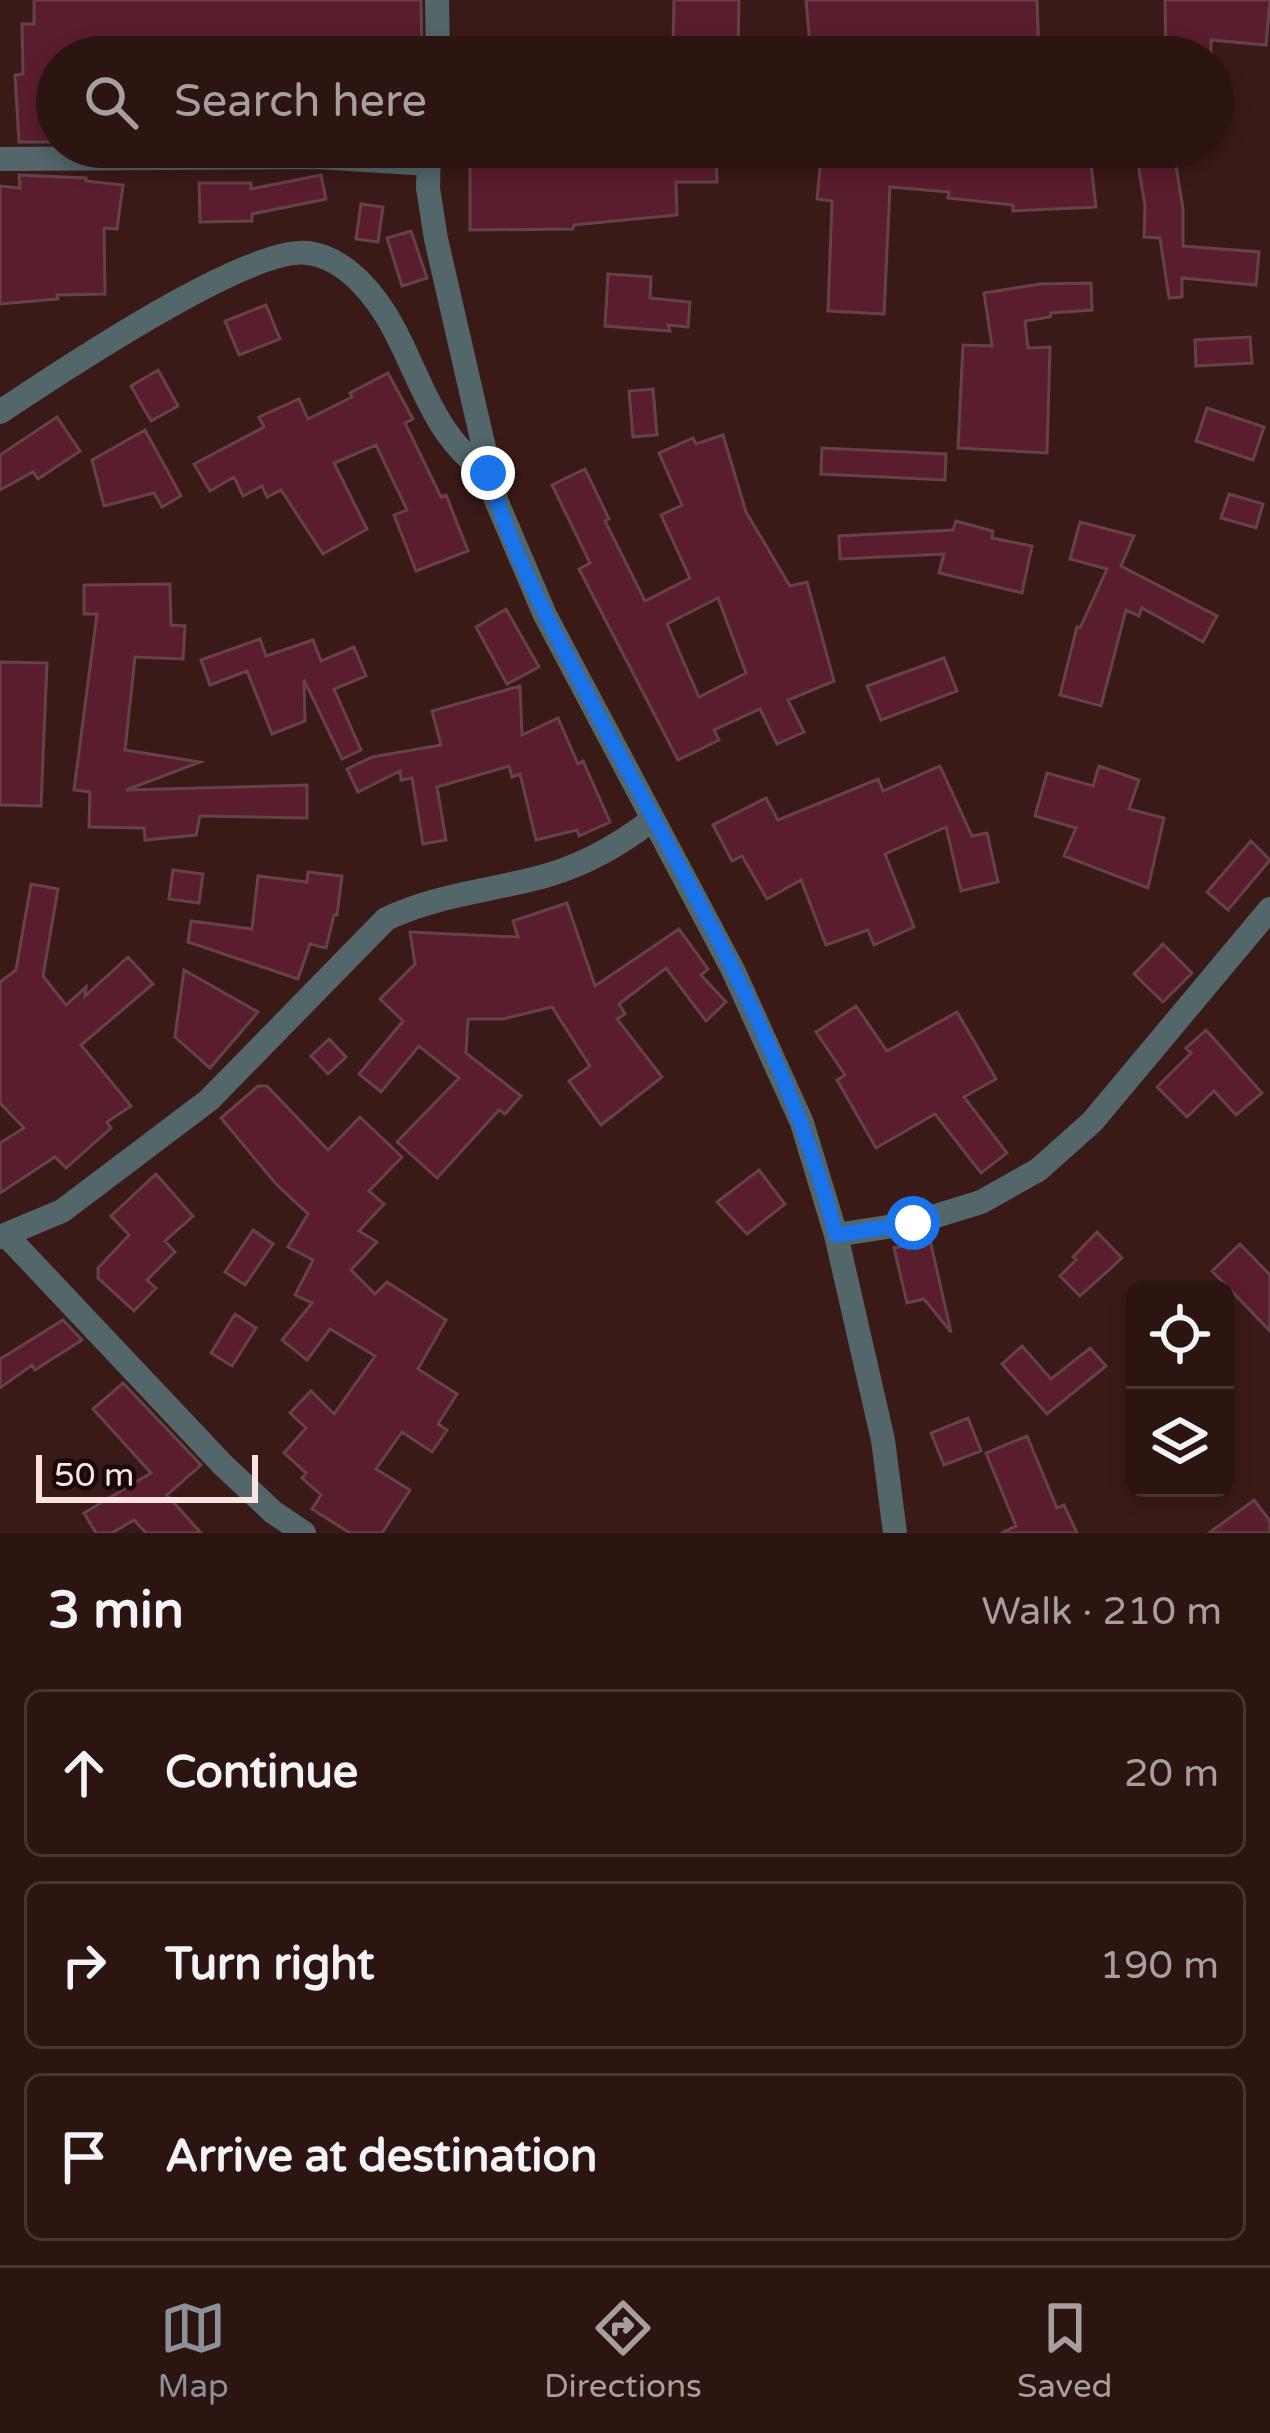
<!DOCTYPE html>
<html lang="en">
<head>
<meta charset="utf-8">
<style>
  :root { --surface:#2c1411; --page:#38211f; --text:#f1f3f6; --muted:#a69e9f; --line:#483331; --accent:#8c9099 }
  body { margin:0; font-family:"Varela Round",sans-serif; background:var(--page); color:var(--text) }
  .controls { position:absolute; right:36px; bottom:36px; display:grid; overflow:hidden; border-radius:18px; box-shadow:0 6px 18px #0003 }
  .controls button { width:108px; height:108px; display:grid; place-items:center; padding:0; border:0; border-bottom:3px solid var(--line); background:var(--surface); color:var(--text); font:60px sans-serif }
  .scale { position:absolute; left:36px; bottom:30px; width:222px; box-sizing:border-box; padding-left:12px; border:6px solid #fae4e1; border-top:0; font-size:33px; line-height:42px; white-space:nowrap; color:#fae4e1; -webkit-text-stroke:9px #180a08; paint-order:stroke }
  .stop { position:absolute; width:36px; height:36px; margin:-27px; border:9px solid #1a73e8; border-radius:50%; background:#fff }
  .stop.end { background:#1a73e8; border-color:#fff; box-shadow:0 3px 12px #0008 }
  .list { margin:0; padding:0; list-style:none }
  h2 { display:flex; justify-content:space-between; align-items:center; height:156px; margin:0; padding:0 48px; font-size:51px }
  h2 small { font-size:39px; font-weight:400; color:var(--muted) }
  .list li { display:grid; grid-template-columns:78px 1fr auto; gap:36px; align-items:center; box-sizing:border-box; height:168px; margin:0 24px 24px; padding:0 24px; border:3px solid var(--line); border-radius:18px }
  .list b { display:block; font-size:45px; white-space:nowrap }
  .list em { font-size:39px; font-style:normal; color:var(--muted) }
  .icon { flex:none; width:66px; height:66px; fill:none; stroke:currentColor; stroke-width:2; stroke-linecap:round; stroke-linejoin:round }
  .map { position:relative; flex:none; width:1270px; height:1533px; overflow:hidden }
  .search { position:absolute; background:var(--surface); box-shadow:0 6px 18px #0003; left:36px; right:36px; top:36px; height:132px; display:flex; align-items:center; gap:30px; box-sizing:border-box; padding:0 42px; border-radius:66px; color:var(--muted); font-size:45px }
  .sheet { height:732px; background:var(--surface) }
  nav { display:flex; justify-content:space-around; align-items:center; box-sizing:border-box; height:168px; border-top:3px solid var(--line); background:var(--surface); font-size:33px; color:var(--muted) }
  nav a { display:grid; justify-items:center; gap:6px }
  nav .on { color:var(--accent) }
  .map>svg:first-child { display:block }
  .building { fill:#5a1d2e; stroke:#654148; stroke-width:3; fill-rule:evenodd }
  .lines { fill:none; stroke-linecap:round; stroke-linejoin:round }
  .minor { stroke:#536669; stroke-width:24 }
  .route { stroke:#1a73e8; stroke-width:15 }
</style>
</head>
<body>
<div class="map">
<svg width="1270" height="1533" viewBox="0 0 1270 1533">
  <rect width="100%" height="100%" fill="#3a1a17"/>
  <path class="building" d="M 34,0 L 421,0 L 422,57 L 57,57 L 57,142 L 19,142 L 15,75 L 23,74 L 22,24 L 34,24 Z
    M 674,0 L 739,0 L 738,52 L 673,50 Z
    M 806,0 L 1037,0 L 1039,57 L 959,57 L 959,41 L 882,42 L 882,57 L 811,57 Z
    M 1165,0 L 1270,0 L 1266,45 L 1211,40 L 1211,57 L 1166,57 Z
    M 716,147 L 717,182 L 676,182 L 677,215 L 574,225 L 573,229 L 470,230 L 470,158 L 611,159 L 611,156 L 646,157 L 646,150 Z
    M 822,147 L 904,155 L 905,147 L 986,152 L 987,147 L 1089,147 L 1096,207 L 1013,211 L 1013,205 L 948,198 L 949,192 L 890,187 L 884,314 L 828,311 L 832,201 L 817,199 Z
    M 1173,147 L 1183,209 L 1183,246 L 1259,252 L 1256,285 L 1182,278 L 1182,297 L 1169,298 L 1160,238 L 1144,237 L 1145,206 L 1136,152 Z
    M 19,175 L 86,178 L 86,181 L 123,185 L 117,229 L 104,228 L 105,294 L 57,295 L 58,299 L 0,304 L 0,186 L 20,188 Z
    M 321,175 L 326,199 L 252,214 L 252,221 L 200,222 L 199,183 L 251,183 L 251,189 Z
    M 361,204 L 383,207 L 378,242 L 356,239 Z
    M 411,231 L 427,278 L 402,286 L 387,238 Z
    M 608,274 L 651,277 L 650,298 L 690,302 L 688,327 L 668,325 L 670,331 L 605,326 Z
    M 1091,283 L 1092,310 L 1051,313 L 1050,317 L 1025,321 L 1028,348 L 1050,347 L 1047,453 L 958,448 L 963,345 L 992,346 L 984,293 L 1040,284 Z
    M 266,305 L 280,339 L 239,355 L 225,321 Z
    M 1250,337 L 1252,363 L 1196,366 L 1195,340 Z
    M 158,370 L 178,406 L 151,421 L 131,386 Z
    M 388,373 L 413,419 L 405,423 L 441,497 L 446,495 L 468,551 L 416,571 L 394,515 L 407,510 L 376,445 L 334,463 L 367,529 L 323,554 L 281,490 L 267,497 L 262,486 L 243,496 L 234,477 L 210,491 L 194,464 L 264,427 L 259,417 L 299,399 L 308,419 L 352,397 L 350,393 Z
    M 653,389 L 657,435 L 633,437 L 629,391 Z
    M 1207,408 L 1264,427 L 1253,460 L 1196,441 Z
    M 57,417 L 80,451 L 38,479 L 33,472 L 0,490 L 0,455 Z
    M 145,430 L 181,496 L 162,507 L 154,493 L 104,506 L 92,460 Z
    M 723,435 L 746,512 L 790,586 L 807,582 L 834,681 L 788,700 L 804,732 L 777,744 L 760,709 L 714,730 L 719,740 L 678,760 L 579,569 L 590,563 L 552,485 L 585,469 L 609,519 L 605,521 L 645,601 L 690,578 L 661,515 L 682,505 L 659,453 L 693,438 L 696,444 ZM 718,598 L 746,673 L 699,697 L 667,624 Z
    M 822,448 L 946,454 L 945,480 L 821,474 Z
    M 1229,494 L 1263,504 L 1256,528 L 1221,518 Z
    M 956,521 L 993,531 L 992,538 L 1032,546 L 1022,593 L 939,573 L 944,554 L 840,559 L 839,536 L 953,530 Z
    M 1080,522 L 1134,536 L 1121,566 L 1217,616 L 1203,642 L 1142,608 L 1139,616 L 1126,610 L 1101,706 L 1060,695 L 1077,627 L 1080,628 L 1107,569 L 1070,559 Z
    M 170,584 L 171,625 L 185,626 L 183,659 L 135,657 L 125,750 L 200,762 L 126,790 L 307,785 L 307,818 L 200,816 L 196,835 L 145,840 L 144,828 L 89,827 L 90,792 L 74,790 L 97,614 L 84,614 L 84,585 Z
    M 506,609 L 539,667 L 507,684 L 476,627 Z
    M 260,639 L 266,656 L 313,640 L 321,661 L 354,647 L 366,676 L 334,689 L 361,750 L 342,759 L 304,680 L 305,721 L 272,734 L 247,671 L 210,685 L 201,660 Z
    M 944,658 L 957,691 L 881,720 L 867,686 Z
    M 0,662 L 47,663 L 41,806 L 0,805 Z
    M 520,686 L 522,735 L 558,718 L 578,764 L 583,761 L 610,822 L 579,836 L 577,830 L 536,840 L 520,774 L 512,777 L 509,766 L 437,787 L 446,840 L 423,844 L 412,778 L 401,780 L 400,771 L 358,792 L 347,769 L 372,757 L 441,745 L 432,711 Z
    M 940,766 L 972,836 L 987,833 L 998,882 L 961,891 L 946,827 L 885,854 L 914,927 L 874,945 L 868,930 L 826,945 L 801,880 L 767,899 L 742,856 L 732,861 L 713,825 L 766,798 L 778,820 L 878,779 L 883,791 Z
    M 1099,766 L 1139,780 L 1129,809 L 1164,818 L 1148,888 L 1064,856 L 1076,828 L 1035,816 L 1047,773 L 1093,786 Z
    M 1251,841 L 1270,860 L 1228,910 L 1207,892 Z
    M 173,870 L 203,874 L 199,903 L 169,899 Z
    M 308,872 L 342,876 L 337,915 L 334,915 L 326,948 L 310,944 L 298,979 L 188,942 L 191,921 L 252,929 L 258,876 L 307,882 Z
    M 31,884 L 58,889 L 43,976 L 66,1005 L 86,987 L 85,996 L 128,957 L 153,984 L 81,1045 L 131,1106 L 107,1122 L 111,1128 L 66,1168 L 55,1157 L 0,1193 L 0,1143 L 24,1128 L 0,1103 L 0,982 L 16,970 Z
    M 567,903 L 595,986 L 679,929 L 708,969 L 701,975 L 726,1002 L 706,1021 L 666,968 L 619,1004 L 625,1014 L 617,1019 L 662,1077 L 601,1125 L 569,1081 L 590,1066 L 552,1007 L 503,1019 L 468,1019 L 466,1053 L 521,1096 L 505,1114 L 499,1110 L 437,1178 L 397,1142 L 459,1078 L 419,1046 L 381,1092 L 359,1074 L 403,1021 L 380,999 L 415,964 L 410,932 L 518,937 L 513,921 Z
    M 1163,944 L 1192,973 L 1163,1002 L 1134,974 Z
    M 184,970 L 258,1012 L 210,1068 L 175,1037 Z
    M 856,1006 L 887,1051 L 957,1012 L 996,1079 L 964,1097 L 1007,1153 L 981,1173 L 935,1114 L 876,1148 L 837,1080 L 845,1075 L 816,1032 Z
    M 1206,1030 L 1262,1093 L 1236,1115 L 1214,1091 L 1187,1117 L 1157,1087 L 1191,1053 L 1186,1048 Z
    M 329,1039 L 346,1057 L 328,1074 L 311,1056 Z
    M 258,1086 L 267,1086 L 328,1150 L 360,1117 L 402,1157 L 369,1191 L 384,1204 L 359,1231 L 377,1242 L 351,1270 L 375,1294 L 387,1282 L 446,1320 L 418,1369 L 457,1394 L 438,1424 L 447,1430 L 432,1452 L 402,1432 L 376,1469 L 410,1490 L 382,1533 L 350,1533 L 312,1509 L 321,1495 L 302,1478 L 306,1473 L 284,1453 L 306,1428 L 290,1413 L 311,1391 L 334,1414 L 375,1356 L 330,1329 L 307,1360 L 282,1340 L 312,1303 L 295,1295 L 313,1260 L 288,1247 L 308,1214 L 276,1184 L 221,1118 Z
    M 759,1170 L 785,1204 L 747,1234 L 717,1202 Z
    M 156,1174 L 193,1216 L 165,1241 L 175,1252 L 147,1280 L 156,1288 L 134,1311 L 98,1278 L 98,1268 L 129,1235 L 111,1216 Z
    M 253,1230 L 273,1244 L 245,1285 L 225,1272 Z
    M 1097,1232 L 1122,1258 L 1080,1296 L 1060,1276 L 1076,1260 L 1073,1257 Z
    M 930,1240 L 951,1332 L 924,1299 L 907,1303 L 894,1248 Z
    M 1240,1244 L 1270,1275 L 1270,1331 L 1212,1271 Z
    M 235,1314 L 256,1328 L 232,1366 L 211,1353 Z
    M 63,1320 L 82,1340 L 35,1370 L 32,1365 L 0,1388 L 0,1359 Z
    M 1022,1346 L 1051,1379 L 1090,1348 L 1106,1366 L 1047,1414 L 1002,1364 Z
    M 123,1383 L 201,1465 L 167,1495 L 201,1533 L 146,1533 L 134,1520 L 112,1533 L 96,1533 L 84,1513 L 151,1473 L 93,1409 Z
    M 968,1418 L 981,1451 L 944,1465 L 931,1433 Z
    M 1027,1436 L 1057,1508 L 1064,1505 L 1077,1533 L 1001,1533 L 1016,1526 L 986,1453 Z
    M 1254,1500 L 1270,1521 L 1270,1533 L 1209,1533 Z"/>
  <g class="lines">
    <path class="minor" d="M 437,0 L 438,57
      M 429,147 L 428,188 L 436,239 L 496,500 L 545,615 L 733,970 L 802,1123 L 836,1235 L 883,1440 L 895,1533
      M 0,159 L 317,157 L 429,164
      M 0,412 C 56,375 248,245 308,253 C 347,258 377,297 394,329 C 422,382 436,439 488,473
      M 6,1235 L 222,1464 L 273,1512 L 304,1533
      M 836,1235 L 913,1223 L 981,1202 L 1038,1170 L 1092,1122 L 1270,909
      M 0,1237 L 62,1211 L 209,1100 L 386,919 C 432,897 479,892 529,880 C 575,870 616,848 653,819"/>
  </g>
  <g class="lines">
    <path class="route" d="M 488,473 C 511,553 551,625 589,698 C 680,872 787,1043 836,1235 L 913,1223"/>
  </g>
</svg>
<div class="controls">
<button><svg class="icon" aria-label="locate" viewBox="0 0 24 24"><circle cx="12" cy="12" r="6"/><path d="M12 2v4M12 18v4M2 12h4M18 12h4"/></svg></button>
<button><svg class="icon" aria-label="layers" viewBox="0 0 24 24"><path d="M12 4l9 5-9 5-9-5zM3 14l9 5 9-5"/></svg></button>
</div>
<div class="scale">50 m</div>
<div class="stop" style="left:913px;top:1223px"></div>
<div class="stop end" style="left:488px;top:473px"></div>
<div class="search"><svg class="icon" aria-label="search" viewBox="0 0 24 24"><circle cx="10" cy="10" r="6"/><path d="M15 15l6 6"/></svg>Search here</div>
</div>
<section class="sheet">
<h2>3 min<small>Walk · 210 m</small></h2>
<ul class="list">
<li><svg class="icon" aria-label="ahead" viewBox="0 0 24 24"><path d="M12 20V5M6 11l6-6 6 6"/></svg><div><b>Continue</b></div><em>20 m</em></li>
<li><svg class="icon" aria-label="right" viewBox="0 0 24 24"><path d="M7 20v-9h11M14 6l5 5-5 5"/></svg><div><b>Turn right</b></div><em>190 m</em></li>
<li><svg class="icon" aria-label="arrive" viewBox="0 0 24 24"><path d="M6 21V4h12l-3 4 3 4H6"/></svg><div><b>Arrive at destination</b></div></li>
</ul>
</section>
<nav>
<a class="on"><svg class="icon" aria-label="map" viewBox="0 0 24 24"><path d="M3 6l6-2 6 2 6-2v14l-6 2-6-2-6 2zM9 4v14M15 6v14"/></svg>Map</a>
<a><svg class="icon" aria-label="directions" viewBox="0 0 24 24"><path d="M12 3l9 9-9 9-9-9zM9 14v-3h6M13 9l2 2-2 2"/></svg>Directions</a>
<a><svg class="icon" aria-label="saved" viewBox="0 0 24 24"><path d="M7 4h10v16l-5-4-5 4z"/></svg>Saved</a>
</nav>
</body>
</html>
